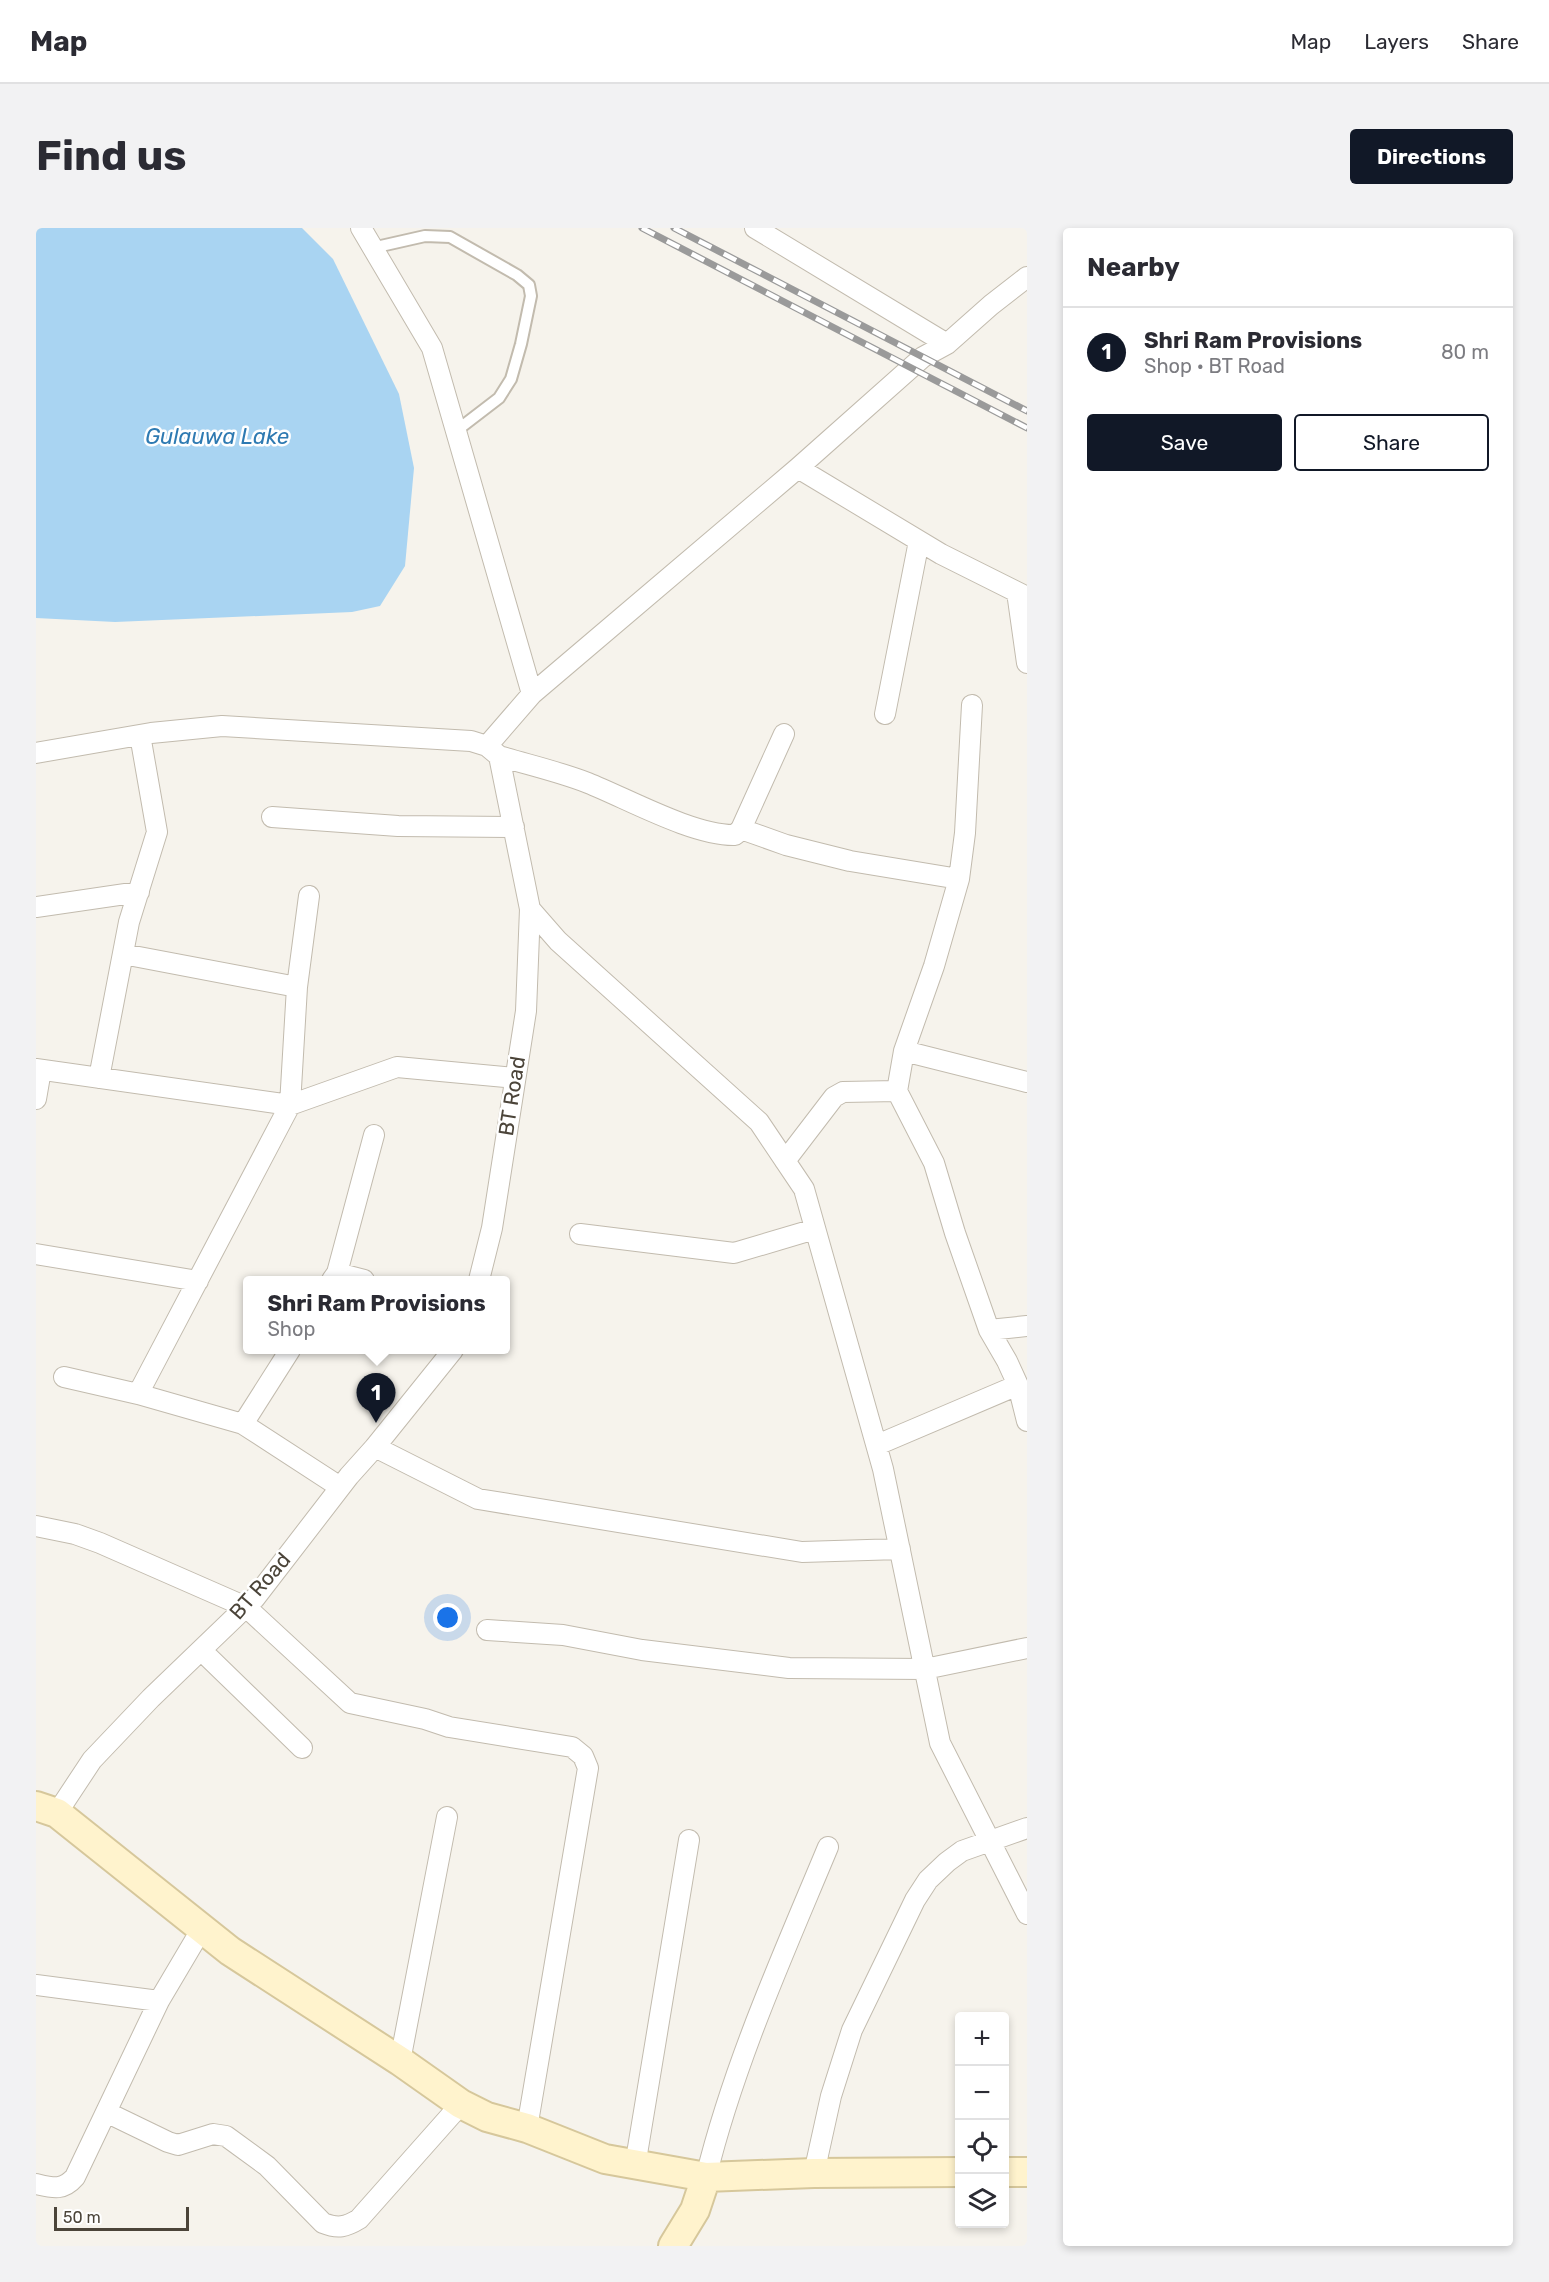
<!DOCTYPE html>
<html lang="en">
<head>
<meta charset="utf-8">
<style>
  :root { --surface:#fff; --page:#f2f2f3; --text:#2b2b33; --muted:#7c7c81; --line:#e1e1e2; --accent:#111827 }
  body { margin:0; font-family:Rubik,sans-serif; background:var(--page); color:var(--text) }
  .controls { position:absolute; right:18px; bottom:18px; display:grid; overflow:hidden; border-radius:6px; box-shadow:0 3px 9px #0003 }
  .controls button { width:54px; height:54px; display:grid; place-items:center; padding:0; border:0; border-bottom:2px solid var(--line); background:var(--surface); color:var(--text); font:30px sans-serif }
  .scale { position:absolute; left:18px; bottom:15px; width:135px; box-sizing:border-box; padding-left:6px; border:3px solid #4b4439; border-top:0; font-size:16px; line-height:21px; white-space:nowrap; color:#4b4439; -webkit-text-stroke:4px #fff; paint-order:stroke }
  .you { position:absolute; left:412px; top:1390px; width:21px; height:21px; margin:-15px; border:4px solid #fff; border-radius:50%; background:#1a73e8; box-shadow:0 0 0 9px #1a73e833 }
  .badge { display:grid; place-items:center; width:39px; height:39px; border-radius:50%; background:var(--accent); color:#fff; font-size:20px; font-weight:700 }
  .pin { position:absolute; translate:-50% -50px; filter:drop-shadow(0 2px 3px #0008) }
  .pin::after { content:''; position:absolute; top:32px; width:21px; height:18px; background:inherit; clip-path:polygon(0 0,100% 0,50% 100%) }
  .popup { position:absolute; left:207px; top:1048px; width:267px; height:78px; box-sizing:border-box; display:grid; place-content:center; border-radius:6px; background:var(--surface); filter:drop-shadow(0 2px 4px #0005); font-size:20px; white-space:nowrap; color:var(--muted) }
  .popup b { font-size:22px; color:var(--text) }
  .popup::after { content:''; position:absolute; left:50%; top:100%; margin-left:-12px; border:12px solid transparent; border-top-color:var(--surface) }
  .list { margin:0; padding:0; list-style:none }
  h2 { display:flex; justify-content:space-between; align-items:center; height:78px; margin:0; padding:0 24px; font-size:26px }
  h2 small { font-size:20px; font-weight:400; color:var(--muted) }
  .list li { display:grid; grid-template-columns:39px 1fr auto; gap:18px; align-items:center; box-sizing:border-box; height:90px; padding:0 24px; border-top:2px solid var(--line) }
  .list b { display:block; font-size:22px; white-space:nowrap }
  .list p { margin:0; font-size:20px; white-space:nowrap; color:var(--muted) }
  .list em { font-size:20px; font-style:normal; color:var(--muted) }
  .actions { display:flex; gap:12px; padding:18px 24px }
  .actions a { flex:1; padding:14px 0; border:2px solid var(--accent); border-radius:6px; text-align:center; font-size:21px; color:var(--accent) }
  .actions .main { background:var(--accent); color:#fff }
  .icon { flex:none; width:33px; height:33px; fill:none; stroke:currentColor; stroke-width:2; stroke-linecap:round; stroke-linejoin:round }
  .map { position:relative; flex:none; width:991px; height:2018px; overflow:hidden; border-radius:6px }
  header { display:flex; align-items:center; gap:36px; box-sizing:border-box; height:84px; padding:0 30px; background:var(--surface); border-bottom:2px solid var(--line) }
  header strong { font-size:28px }
  nav { display:flex; gap:33px; margin-inline-start:auto; font-size:21px }
  .intro { display:flex; align-items:center; justify-content:space-between; box-sizing:border-box; height:144px; padding:0 36px }
  h1 { margin:0; font-size:42px }
  .button { padding:15px 27px; border-radius:6px; background:var(--accent); color:#fff; font-size:21px; font-weight:700 }
  main { display:flex; gap:36px; padding:0 36px }
  aside { flex:1; background:var(--surface); border-radius:6px; box-shadow:0 3px 9px #0003 }
  .map>svg:first-child { display:block }
  .water { fill:#a9d4f2 }
  .lines { fill:none; stroke-linecap:round; stroke-linejoin:round }
  .lane-casing { stroke:#c2bbae; stroke-width:14 }
  .street-casing { stroke:#c2bbae; stroke-width:22 }
  .secondary-casing { stroke:#d6c79b; stroke-width:32 }
  .lane { stroke:#fff; stroke-width:10 }
  .street { stroke:#fff; stroke-width:20 }
  .secondary { stroke:#fff3cd; stroke-width:28 }
  .rail-casing { stroke:#9a9a9a; stroke-width:7 }
  .rail { stroke:#fff; stroke-width:4.5; stroke-dasharray:14; stroke-linecap:butt }
  .labels { text-anchor:middle; stroke-width:5; stroke-linejoin:round; paint-order:stroke }
  .street-label { font-size:21px; fill:#4b4439; stroke:#fff }
  .water-label { font-size:22px; font-style:italic; fill:#2e7ab2; stroke:#fff }
</style>
</head>
<body>
<header>
<strong>Map</strong>
<nav><a>Map</a><a>Layers</a><a>Share</a></nav>
</header>
<div class="intro"><h1>Find us</h1><a class="button">Directions</a></div>
<main>
<div class="map">
<svg width="991" height="2018" viewBox="0 0 991 2018">
  <rect width="100%" height="100%" fill="#f6f3ec"/>
  <path class="water" d="M 0,0 L 266,0 L 297,31 L 363,166 L 378,240 L 369,338 L 344,378 L 316,384 L 79,394 L 0,390 Z"/>
  <g class="lines">
    <defs>
      <path id="lane" d="M 336,20 L 389,8 L 414,9 L 481,47 L 493,57 L 495,68 L 485,116 L 475,151 L 463,170 L 420,203"/>
      <path id="street" d="M 325,0 L 396,120 L 496,466
        M 719,0 L 911,116
        M 762,240 L 905,326 L 991,369
        M 981,364 L 991,435
        M 936,477 L 929,605 L 923,651 L 898,738 L 868,823 L 861,863 L 898,935 L 919,1005 L 953,1102 L 971,1133 L 982,1157 L 991,1193
        M 849,486 L 883,313
        M 451,518 L 496,466 L 762,240 L 887,129 L 911,116 L 955,77 L 991,49
        M 0,525 L 115,505 L 186,498 L 435,513 L 451,518 L 463,528 L 494,681 L 522,713 L 723,894 L 768,961 L 847,1241 L 904,1515 L 991,1686
        M 463,528 C 493,537 524,544 552,555 C 592,571 658,608 699,607 L 705,601 L 748,506
        M 236,589 L 362,598 L 478,599
        M 705,601 L 750,617 L 814,633 L 923,651
        M 273,668 L 261,759 L 254,877 L 102,1166 L 207,1196 L 304,1259
        M 0,679 L 103,664
        M 87,726 L 261,759
        M 868,823 L 991,854
        M 0,841 L 254,877 L 361,839 L 479,850
        M 63,850 L 93,694 L 121,604 L 104,507
        M 0,871 L 5,842
        M 749,933 L 798,869 L 807,864 L 861,863
        M 544,1006 L 698,1025 L 779,1001
        M 0,1026 L 162,1053
        M 301,1045 L 328,1052
        M 296,1052 L 301,1045 L 338,907
        M 443,1052 L 456,1000 L 490,783 L 494,681
        M 953,1102 L 991,1098
        M 28,1149 L 102,1166
        M 207,1196 L 254,1122
        M 841,1217 L 982,1157
        M 339,1219 L 442,1271 L 766,1324 L 864,1321
        M 0,1298 L 39,1306 L 64,1315 L 210,1379 L 314,1475 L 389,1491 L 413,1499 L 536,1519 L 547,1528 L 552,1540 L 491,1900
        M 451,1402 L 527,1407 L 606,1422 L 753,1440 L 889,1441 L 991,1420
        M 165,1422 L 266,1520
        M 21,1585 L 56,1532 L 115,1470 L 219,1370 L 313,1248 L 339,1219 L 417,1122
        M 0,1757 L 123,1773
        M 364,1833 L 411,1589
        M 70,1884 L 132,1914 L 142,1917 L 177,1906 L 190,1908 L 231,1938 L 287,1995 C 302,2001 310,1999 323,1991 L 425,1876
        M 599,1938 L 653,1612
        M 778,1945 L 795,1868 L 816,1802 L 879,1672 L 892,1652 L 911,1634 L 926,1623 L 991,1600
        M 670,1949 C 698,1835 747,1727 792,1619
        M 0,1956 C 17,1960 27,1963 39,1949 L 123,1773 L 165,1702"/>
      <path id="secondary" d="M 0,1578 L 21,1585 L 194,1723 L 364,1833 L 425,1876 L 451,1889 L 491,1900 L 569,1931 L 670,1949 L 778,1945 L 924,1944
        M 969,1944 L 991,1944
        M 637,2018 L 659,1982 L 670,1949"/>
    </defs>
    <use href="#lane" class="lane-casing"/>
    <use href="#street" class="street-casing"/>
    <use href="#secondary" class="secondary-casing"/>
    <use href="#lane" class="lane"/>
    <use href="#street" class="street"/>
    <use href="#secondary" class="secondary"/>
    <defs>
      <path id="rail" d="M 606,0 L 991,200
        M 638,0 L 991,183"/>
    </defs>
    <use href="#rail" class="rail-casing"/>
    <use href="#rail" class="rail"/>
  </g>
  <g class="labels">
    <g class="street-label">
      <text transform="translate(476 868) rotate(-81)" y="7">BT Road</text>
      <text transform="translate(224 1358) rotate(-49)" y="7">BT Road</text>
    </g>
    <g class="water-label">
      <text x="181" y="216">Gulauwa Lake</text>
    </g>
  </g>
</svg>
<div class="controls">
<button>+</button>
<button>−</button>
<button><svg class="icon" aria-label="locate" viewBox="0 0 24 24"><circle cx="12" cy="12" r="6"/><path d="M12 2v4M12 18v4M2 12h4M18 12h4"/></svg></button>
<button><svg class="icon" aria-label="layers" viewBox="0 0 24 24"><path d="M12 4l9 5-9 5-9-5zM3 14l9 5 9-5"/></svg></button>
</div>
<div class="scale">50 m</div>
<div class="you"></div>
<div class="pin badge" style="left:340px;top:1195px">1</div>
<div class="popup"><b>Shri Ram Provisions</b>Shop</div>
</div>
<aside>
<h2>Nearby<small></small></h2>
<ul class="list">
<li><span class="badge">1</span><div><b>Shri Ram Provisions</b><p>Shop · BT Road</p></div><em>80 m</em></li>
</ul>
<div class="actions"><a class="main">Save</a><a>Share</a></div>
</aside>
</main>
</body>
</html>
